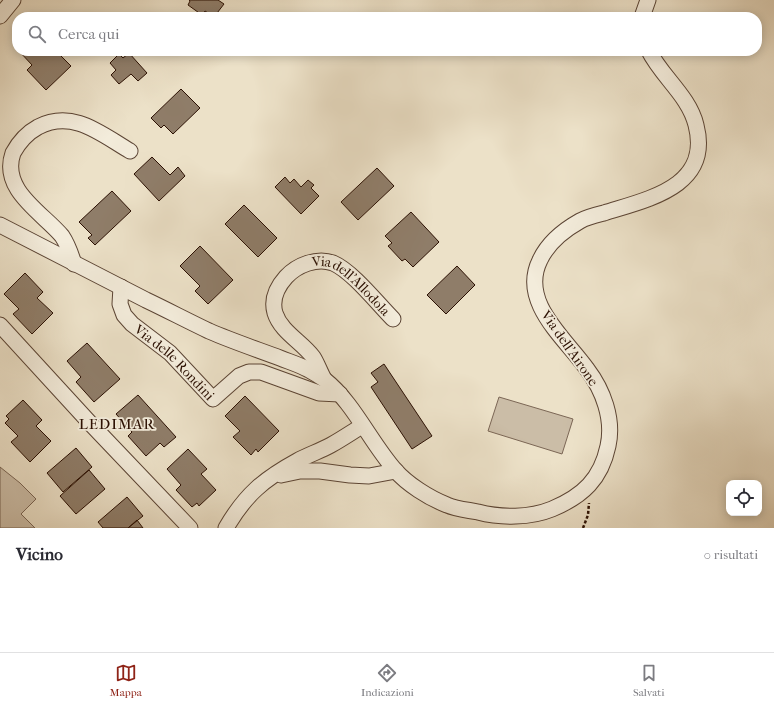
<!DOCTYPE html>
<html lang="it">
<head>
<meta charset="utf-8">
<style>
  :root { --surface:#fff; --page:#f7f7f7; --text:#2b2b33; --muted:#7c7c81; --line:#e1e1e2; --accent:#8f2418 }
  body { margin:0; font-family:"IM FELL French Canon",serif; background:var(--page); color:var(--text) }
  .controls { position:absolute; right:12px; bottom:12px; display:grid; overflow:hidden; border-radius:8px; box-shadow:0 2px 10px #0003 }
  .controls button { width:36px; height:36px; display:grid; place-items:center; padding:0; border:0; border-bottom:1px solid var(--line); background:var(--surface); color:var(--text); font:20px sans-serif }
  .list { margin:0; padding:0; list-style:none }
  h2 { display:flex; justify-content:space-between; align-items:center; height:52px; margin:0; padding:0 16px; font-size:17px }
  h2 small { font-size:13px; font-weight:400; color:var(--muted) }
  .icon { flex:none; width:22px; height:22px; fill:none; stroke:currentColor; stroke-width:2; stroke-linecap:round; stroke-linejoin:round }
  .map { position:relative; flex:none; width:774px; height:528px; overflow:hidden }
  .search { position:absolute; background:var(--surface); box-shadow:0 2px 10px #0003; left:12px; right:12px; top:12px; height:44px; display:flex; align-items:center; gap:10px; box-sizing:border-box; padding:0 14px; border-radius:16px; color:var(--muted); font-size:15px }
  .sheet { height:124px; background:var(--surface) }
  nav { display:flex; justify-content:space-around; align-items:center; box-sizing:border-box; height:56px; border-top:1px solid var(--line); background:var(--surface); font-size:11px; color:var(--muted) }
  nav a { display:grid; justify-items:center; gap:2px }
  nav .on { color:var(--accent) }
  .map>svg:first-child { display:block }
  .green { fill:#cbbda7; stroke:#7b6655 }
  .building { fill:#8f7d69; stroke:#2b1003 }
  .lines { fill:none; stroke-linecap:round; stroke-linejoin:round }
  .minor-casing { stroke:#5b4434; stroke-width:17 }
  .path { stroke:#2b1003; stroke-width:2.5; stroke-dasharray:3 2; stroke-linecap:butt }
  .minor { stroke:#f3ecdb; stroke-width:15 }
  .labels { text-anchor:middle; stroke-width:3.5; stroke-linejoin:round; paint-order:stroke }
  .street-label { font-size:14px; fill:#2b1003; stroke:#f3ecdb }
  .neighbourhood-label { font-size:15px; letter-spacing:1px; fill:#2b1003; stroke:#f3ecdb }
</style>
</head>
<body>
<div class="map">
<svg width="774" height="528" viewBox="0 0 774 528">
  <rect width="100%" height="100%" fill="#ece1c8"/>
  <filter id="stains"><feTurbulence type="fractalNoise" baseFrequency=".005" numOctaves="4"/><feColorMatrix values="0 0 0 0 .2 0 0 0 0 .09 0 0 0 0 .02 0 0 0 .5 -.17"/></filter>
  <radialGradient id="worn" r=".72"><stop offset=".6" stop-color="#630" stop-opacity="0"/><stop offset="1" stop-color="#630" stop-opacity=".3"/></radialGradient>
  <path class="green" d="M 499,397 L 573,419 L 562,454 L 488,431 Z
    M 0,467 L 20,483 L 36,499 L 21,514 L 35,528 L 0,528 Z"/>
  <path class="building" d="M 189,0 L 218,0 L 224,4 L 214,17 L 205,11 L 202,15 L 188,5 L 190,1 Z
    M 19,51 L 56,51 L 71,66 L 46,90 L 27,70 L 32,65 Z
    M 129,53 L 147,73 L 138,81 L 131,74 L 119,84 L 111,75 L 116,70 L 110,63 L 119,54 L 123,58 Z
    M 181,89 L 200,108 L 173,134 L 164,125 L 161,128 L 151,118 Z
    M 152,157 L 170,175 L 178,167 L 185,176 L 159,201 L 134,174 Z
    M 377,168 L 394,186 L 358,220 L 341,202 Z
    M 285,177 L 290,183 L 294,179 L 301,187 L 308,180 L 314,185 L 311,188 L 319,196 L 301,214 L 275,187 Z
    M 112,191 L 131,211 L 95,245 L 88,238 L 92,235 L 79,222 Z
    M 244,205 L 277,238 L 258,257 L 225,224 Z
    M 411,212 L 439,242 L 413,267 L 405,259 L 402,261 L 388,246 L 392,243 L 385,236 Z
    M 200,246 L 233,280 L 208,304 L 195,291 L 200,286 L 180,266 Z
    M 457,266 L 475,285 L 446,314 L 427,295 Z
    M 25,273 L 43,292 L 37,298 L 53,313 L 32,334 L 13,314 L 19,309 L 4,294 Z
    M 87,343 L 120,379 L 94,402 L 76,382 L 81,377 L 67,361 Z
    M 384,364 L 432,436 L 412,449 L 371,387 L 378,382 L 371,373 Z
    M 138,395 L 176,437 L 164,447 L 160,443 L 146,456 L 128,436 L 132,432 L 116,414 Z
    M 245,396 L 279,431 L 258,452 L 256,449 L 251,455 L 233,437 L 240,431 L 225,416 Z
    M 23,400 L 42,420 L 36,426 L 51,441 L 30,462 L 11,442 L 18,436 L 5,423 L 9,419 L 6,416 Z
    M 76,448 L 92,467 L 63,492 L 47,473 Z
    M 188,449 L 207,469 L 201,474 L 216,490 L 199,506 L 197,503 L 192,507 L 176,490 L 181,485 L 167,469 Z
    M 89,470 L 105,489 L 76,514 L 60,496 Z
    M 127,497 L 143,516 L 128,528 L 103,528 L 98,522 Z
    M 137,520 L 143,528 L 128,528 Z"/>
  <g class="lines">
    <defs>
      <g id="minor">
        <path d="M 0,16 L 13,0"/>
        <path d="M 642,17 L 648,0"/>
        <path d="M 0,225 C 49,250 97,275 146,300 C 167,310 188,321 209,331 C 232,341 256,349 280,358 C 290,362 300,365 309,370 C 314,373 320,376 325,380 C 353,402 371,443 395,470 C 407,484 429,498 447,505 C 456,509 468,510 478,512 C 501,518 530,518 552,509 C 583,496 601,479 608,446 C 614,419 603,390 587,369 C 565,338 519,302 540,260 C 548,243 564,230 580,221 C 587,217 596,215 604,213 C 648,199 712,187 696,125 C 689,96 662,77 649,51"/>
        <path d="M 74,264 C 71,254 68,245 62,236 C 43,213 0,190 13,153 C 19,142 27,133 38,127 C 73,109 101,134 130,151"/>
        <path id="s1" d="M 121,287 L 120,304 L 124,315 L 132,324 L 170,353 L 213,399 L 239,376 L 249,372 L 261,372 L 319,393 L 340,394"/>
        <path d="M 0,325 L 89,422 L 190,528"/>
        <path id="s2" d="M 324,379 C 320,372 317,363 313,357 C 302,342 281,332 275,313 C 271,299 277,287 286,277 C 297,265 317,257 333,263 C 352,271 378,304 393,319"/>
        <path d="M 281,475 L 300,471 L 320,471 L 350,475 L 369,476 L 396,471"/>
        <path d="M 226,528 C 245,495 264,479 297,461 C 308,455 320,451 331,445 C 342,439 352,432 362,426"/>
      </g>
    </defs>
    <use href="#minor" class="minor-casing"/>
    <path class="path" d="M 583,528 L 588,515 L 589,503"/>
    <use href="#minor" class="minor"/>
  </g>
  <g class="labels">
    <g class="street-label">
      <text dy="5" stroke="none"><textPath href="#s2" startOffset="201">Via dell'Allodola</textPath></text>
      <text transform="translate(570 348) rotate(55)" y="5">Via dell'Airone</text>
      <text dy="5" stroke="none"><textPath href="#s1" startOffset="98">Via delle Rondini</textPath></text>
    </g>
    <g class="neighbourhood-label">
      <text x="117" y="429">LEDIMAR</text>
    </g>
  </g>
  <rect width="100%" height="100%" filter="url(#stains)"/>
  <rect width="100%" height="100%" fill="url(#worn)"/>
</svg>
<div class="controls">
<button><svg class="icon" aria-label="locate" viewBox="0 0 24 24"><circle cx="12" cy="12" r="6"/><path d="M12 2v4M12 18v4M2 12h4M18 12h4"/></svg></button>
</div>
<div class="search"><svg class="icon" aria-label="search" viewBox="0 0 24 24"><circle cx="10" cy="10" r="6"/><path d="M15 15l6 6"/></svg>Cerca qui</div>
</div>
<section class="sheet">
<h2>Vicino<small>0 risultati</small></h2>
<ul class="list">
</ul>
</section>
<nav>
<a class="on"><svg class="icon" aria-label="map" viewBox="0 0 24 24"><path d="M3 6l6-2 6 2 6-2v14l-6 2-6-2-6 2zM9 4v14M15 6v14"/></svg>Mappa</a>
<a><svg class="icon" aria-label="directions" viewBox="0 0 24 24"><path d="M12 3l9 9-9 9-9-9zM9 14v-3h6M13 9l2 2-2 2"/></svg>Indicazioni</a>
<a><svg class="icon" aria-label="saved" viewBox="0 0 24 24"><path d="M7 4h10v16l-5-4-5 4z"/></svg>Salvati</a>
</nav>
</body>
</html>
